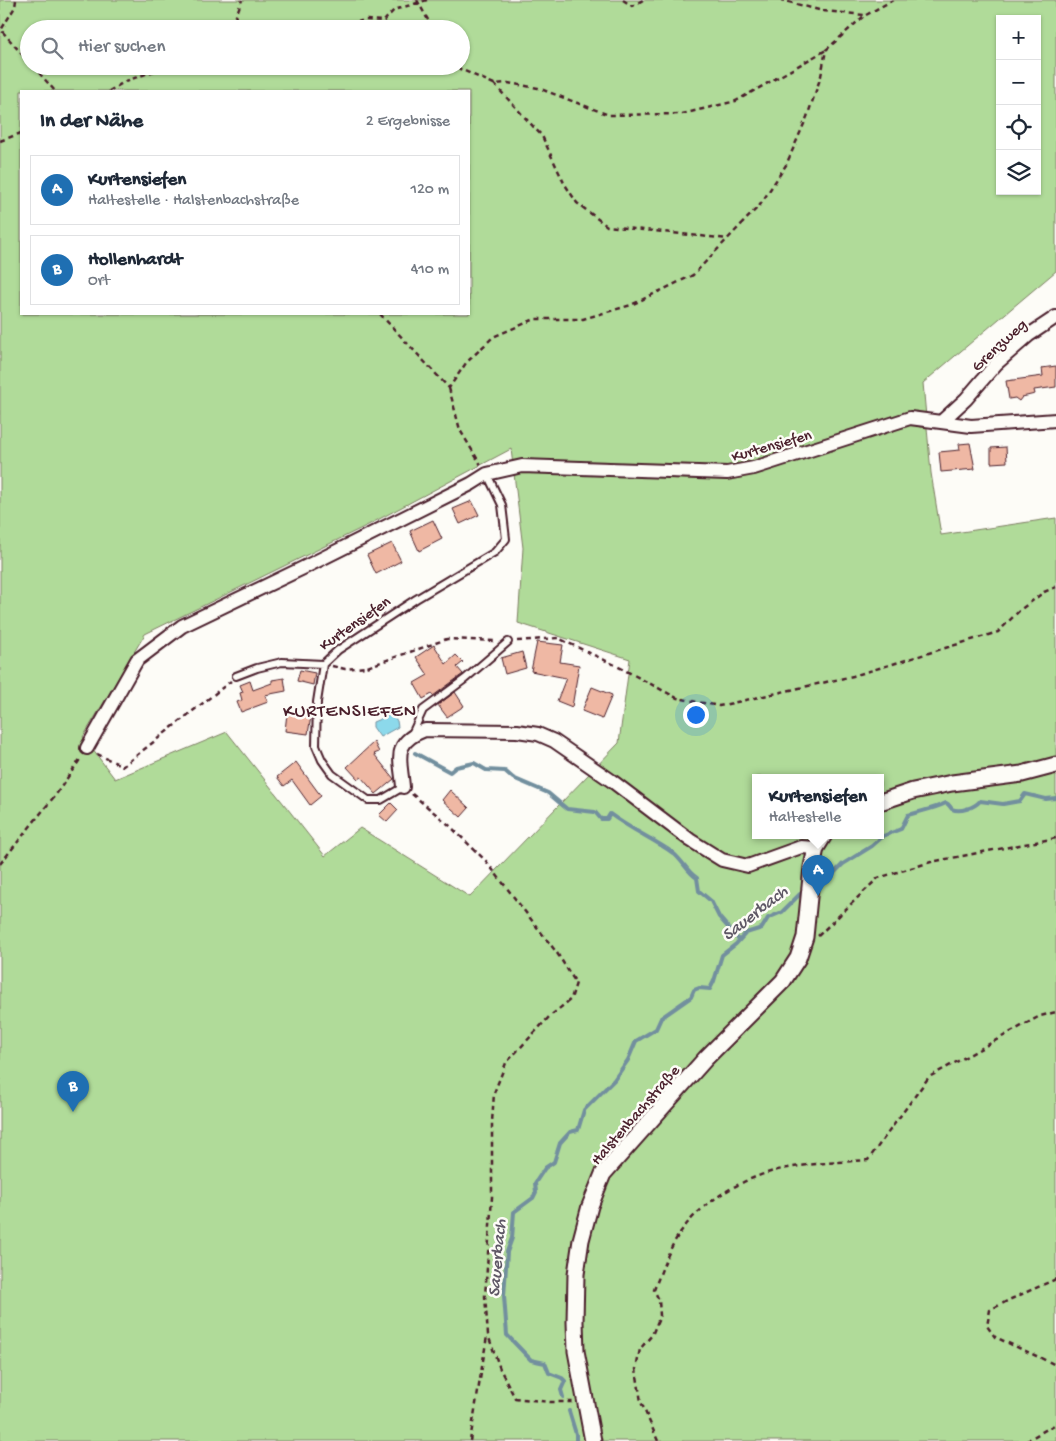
<!DOCTYPE html>
<html lang="de">
<head>
<meta charset="utf-8">
<style>
  :root { --surface:#fff; --page:#f6f6f7; --text:#1f2937; --muted:#747a83; --line:#e0e1e3; --accent:#1f6fb2 }
  body { margin:0; font-family:"Gochi Hand",sans-serif; background:var(--page); color:var(--text) }
  .controls { position:absolute; right:15px; top:15px; display:grid; overflow:hidden; border-radius:0px; box-shadow:0 1px 4px #0004 }
  .controls button { width:45px; height:45px; display:grid; place-items:center; padding:0; border:0; border-bottom:1px solid var(--line); background:var(--surface); color:var(--text); font:25px sans-serif }
  .you { position:absolute; left:695px; top:714px; width:18px; height:18px; margin:-12px; border:4px solid #fff; border-radius:50%; background:#1a73e8; box-shadow:0 0 0 8px #1a73e833 }
  .badge { display:grid; place-items:center; width:32px; height:32px; border-radius:50%; background:var(--accent); color:#fff; font-size:16px; font-weight:700 }
  .pin { position:absolute; translate:-50% -41px; filter:drop-shadow(0 1px 2px #0008) }
  .pin::after { content:''; position:absolute; top:26px; width:18px; height:15px; background:inherit; clip-path:polygon(0 0,100% 0,50% 100%) }
  .popup { position:absolute; left:752px; top:774px; width:132px; height:65px; box-sizing:border-box; display:grid; place-content:center; border-radius:0px; background:var(--surface); filter:drop-shadow(0 1px 4px #0005); font-size:16px; white-space:nowrap; color:var(--muted) }
  .popup b { font-size:19px; color:var(--text) }
  .popup::after { content:''; position:absolute; left:50%; top:100%; margin-left:-10px; border:10px solid transparent; border-top-color:var(--surface) }
  .list { margin:0; padding:0; list-style:none }
  h2 { display:flex; justify-content:space-between; align-items:center; height:65px; margin:0; padding:0 20px; font-size:21px }
  h2 small { font-size:16px; font-weight:400; color:var(--muted) }
  .list li { display:grid; grid-template-columns:32px 1fr auto; gap:15px; align-items:center; box-sizing:border-box; height:70px; margin:0 10px 10px; padding:0 10px; border:1px solid var(--line); border-radius:0px }
  .list b { display:block; font-size:19px; white-space:nowrap }
  .list p { margin:0; font-size:16px; white-space:nowrap; color:var(--muted) }
  .list em { font-size:16px; font-style:normal; color:var(--muted) }
  .icon { flex:none; width:28px; height:28px; fill:none; stroke:currentColor; stroke-width:2; stroke-linecap:round; stroke-linejoin:round }
  .map { position:relative; flex:none; width:1056px; height:1441px; overflow:hidden }
  .search { position:absolute; background:var(--surface); box-shadow:0 1px 4px #0004; left:20px; top:20px; width:450px; height:55px; display:flex; align-items:center; gap:12px; box-sizing:border-box; padding:0 18px; border-radius:28px; color:var(--muted); font-size:19px }
  .panel { position:absolute; background:var(--surface); box-shadow:0 1px 4px #0004; left:20px; top:90px; width:450px; height:225px; border-radius:0px }
  .map>svg:first-child { display:block }
  .green { fill:#b0db99; stroke:#7d7d62; fill-rule:evenodd }
  .water { fill:#8cd9eb; stroke:#728f9e }
  .lines { fill:none; stroke-linecap:round; stroke-linejoin:round }
  .stream { stroke:#728f9e; stroke-width:4 }
  .building { fill:#efb8a4; stroke:#4a1f2b }
  .service-casing { stroke:#4a1f2b; stroke-width:10 }
  .minor-casing { stroke:#4a1f2b; stroke-width:16 }
  .tertiary-casing { stroke:#4a1f2b; stroke-width:19 }
  .path { stroke:#4a1f2b; stroke-width:2.5; stroke-dasharray:5 4; stroke-linecap:butt }
  .service { stroke:#fdfcf7; stroke-width:6 }
  .minor { stroke:#fdfcf7; stroke-width:12 }
  .tertiary { stroke:#fdfcf7; stroke-width:15 }
  .labels { text-anchor:middle; stroke-width:5; stroke-linejoin:round; paint-order:stroke }
  .street-label { font-size:16px; fill:#4a1f2b; stroke:#fdfcf7 }
  .water-label { font-size:18px; font-style:italic; fill:#5e5765; stroke:#fdfcf7 }
  .quarter-label { font-size:19px; letter-spacing:1px; fill:#4a1f2b; stroke:#fdfcf7 }
</style>
</head>
<body>
<div class="map">
<svg width="1056" height="1441" viewBox="0 0 1056 1441">
  <rect width="100%" height="100%" fill="#fdfcf7"/>
  <filter id="ink" filterUnits="userSpaceOnUse"><feTurbulence type="fractalNoise" baseFrequency=".02" numOctaves="2"/><feDisplacementMap in="SourceGraphic" scale="10" xChannelSelector="R" yChannelSelector="G"/><feConvolveMatrix kernelMatrix="1 2 1 2 8 2 1 2 1" color-interpolation-filters="sRGB"/></filter>
  <g filter="url(#ink)">
    <path class="green" d="M 0,0 L 1056,0 L 1056,271 L 923,383 L 931,473 L 941,535 L 1056,518 L 1056,1441 L 0,1441 ZM 1000,19 L 1037,19 L 1037,191 L 1000,191 ZM 29,29 L 461,29 L 461,66 L 29,66 ZM 21,91 L 469,91 L 469,314 L 21,314 ZM 511,449 L 523,548 L 518,623 L 630,659 L 619,743 L 470,897 L 360,828 L 325,856 L 227,732 L 115,779 L 83,737 L 145,634 L 368,525 ZM 756,777 L 880,777 L 880,835 L 756,835 Z"/>
    <path class="water" d="M 392,714 L 397,721 L 398,727 L 380,737 L 373,727 L 373,722 Z"/>
    <g class="lines">
      <path class="stream" d="M 415,753 L 450,772 L 456,767 L 474,763 L 486,770 L 505,771 L 513,778 L 548,793 L 567,809 L 595,812 L 601,819 L 607,819 L 610,814 C 630,829 653,839 673,853 C 683,861 688,873 697,878 L 699,891 L 711,901 L 719,917 L 739,940
        M 819,880 L 834,873 L 843,864 L 872,846 L 883,836 L 901,829 L 908,815 C 921,811 934,809 946,803 C 949,804 950,807 952,809 C 960,813 975,807 980,801 L 1003,804 L 1020,801 L 1025,794 L 1046,799 L 1056,798
        M 563,1397 L 561,1390 L 565,1381 L 562,1378 L 549,1373 L 545,1363 L 531,1360 L 507,1335 L 504,1296 L 507,1252 L 512,1238 L 514,1212 L 533,1198 L 536,1192 L 535,1183 L 545,1168 L 554,1162 L 560,1143 L 570,1132 L 578,1130 L 584,1110 L 614,1080 L 628,1060 L 636,1041 L 656,1029 L 661,1018 L 691,997 L 694,990 L 699,988 L 710,989 L 714,981 L 722,955 L 736,944 L 746,933 L 762,928 L 768,918 L 782,912 L 800,894
        M 569,1411 L 576,1434 L 576,1441"/>
    </g>
    <path class="building" d="M 1056,366 L 1056,387 L 1034,390 L 1035,394 L 1022,397 L 1019,401 L 1015,398 L 1009,399 L 1006,381 L 1043,376 L 1042,368 Z
      M 970,443 L 975,469 L 941,472 L 939,452 L 960,450 L 959,444 Z
      M 1006,447 L 1007,462 L 991,463 L 991,448 Z
      M 472,501 L 479,515 L 460,524 L 453,509 Z
      M 433,520 L 442,539 L 419,551 L 410,531 Z
      M 392,543 L 401,561 L 376,574 L 367,555 Z
      M 537,642 L 563,645 L 560,662 L 579,665 L 572,707 L 557,701 L 566,678 L 531,671 Z
      M 434,645 L 446,664 L 456,655 L 463,662 L 457,667 L 463,674 L 433,696 L 432,694 L 423,699 L 414,683 L 428,675 L 416,657 Z
      M 522,652 L 526,668 L 505,674 L 501,658 Z
      M 300,670 L 315,673 L 313,685 L 297,681 Z
      M 284,678 L 286,691 L 265,695 L 268,702 L 241,712 L 237,702 L 242,700 L 240,693 L 243,692 L 240,685 L 250,681 L 253,690 L 272,683 L 272,680 Z
      M 592,687 L 612,695 L 602,719 L 582,711 Z
      M 455,692 L 464,706 L 447,717 L 438,705 Z
      M 287,713 L 311,716 L 308,734 L 285,731 Z
      M 374,742 L 379,752 L 374,754 L 394,779 L 376,794 L 361,777 L 358,779 L 347,767 Z
      M 296,762 L 321,796 L 310,805 L 292,780 L 284,786 L 277,777 Z
      M 450,790 L 469,808 L 461,817 L 442,800 Z
      M 391,803 L 398,810 L 387,822 L 379,815 Z"/>
    <g class="lines">
      <defs>
        <path id="service" d="M 236,676 L 257,668 L 282,662 L 323,664
          M 412,734 L 423,710 L 465,679 L 508,642
          M 403,787 L 381,800 L 368,800 L 332,774 L 322,760 L 316,746 L 317,702 L 323,664 L 338,650 L 416,599 L 495,552 L 506,539 L 502,505 L 487,474"/>
        <path id="minor" d="M 1056,317 L 1029,335 L 996,364 L 966,399 L 941,422 L 971,426 L 1056,420
          M 87,748 L 137,660 L 182,626 L 303,568 L 471,484 L 487,474 L 522,466 L 727,473 L 754,468 L 910,418 L 941,422
          M 403,787 C 401,759 391,743 425,730 L 517,731 L 538,734 L 554,741 L 612,781 L 690,840 L 722,860 L 748,866 L 801,847 L 816,848"/>
        <path id="tertiary" d="M 880,802 L 913,791 L 952,783 L 1022,774 L 1056,765
          M 593,1441 L 576,1351 L 575,1322 L 576,1274 L 581,1240 L 590,1206 L 603,1174 L 706,1058 L 783,981 L 798,958 L 805,937 L 812,867 L 816,848 L 824,835"/>
      </defs>
      <use href="#service" class="service-casing"/>
      <use href="#minor" class="minor-casing"/>
      <use href="#tertiary" class="tertiary-casing"/>
      <path class="path" d="M 16,0 L 15,7 L 1,30 L 29,62
        M 417,0 L 433,29
        M 623,0 L 632,6 L 643,0
        M 866,15 L 893,0
        M 220,29 L 234,21 L 242,0
        M 331,29 L 365,20 L 384,21 L 394,10 L 427,0
        M 33,66 L 55,91
        M 458,66 L 460,69 L 494,84 L 508,83 L 538,88 L 609,115 L 682,114 L 736,101 L 826,50
        M 494,84 L 542,136 L 564,183 L 577,203 L 607,226 L 728,239
        M 109,91 L 126,81 L 168,66
        M 0,141 L 21,133
        M 380,314 L 449,388 L 466,363 L 493,337 L 535,319 L 583,319 L 631,305 L 693,275 L 760,205 L 786,165 L 807,117 L 821,76 L 826,50 L 865,15 L 823,11 L 781,0
        M 449,388 L 460,430 L 481,465
        M 517,641 L 558,638 L 615,665 L 677,698 L 719,706 L 853,676 L 998,632 L 1020,610 L 1044,592 L 1056,587
        M 332,666 L 345,669 L 367,667 L 447,639 L 496,641
        M 97,754 L 123,766 L 231,681
        M 412,794 L 449,825 L 486,861 L 557,953 L 576,983 L 571,999 L 549,1017 L 506,1063 L 494,1093 L 492,1122 L 492,1197 L 485,1296 L 488,1335 L 500,1369 L 515,1398 L 550,1402 L 574,1402
        M 0,864 L 57,793 L 81,758
        M 818,936 L 878,878 L 931,862 L 1056,838
        M 1056,1279 L 1011,1299 L 990,1310 L 987,1326 L 995,1337 L 1056,1365
        M 470,1441 L 487,1336
        M 658,1441 L 641,1402 L 636,1369 L 640,1349 L 652,1335 L 660,1316 L 659,1300 L 654,1290 C 662,1269 671,1242 686,1225 C 710,1196 751,1174 788,1168 C 814,1163 842,1162 868,1160 L 929,1077 L 1040,1016 L 1056,1012
        M 1026,1441 L 1056,1424"/>
      <use href="#service" class="service"/>
      <use href="#minor" class="minor"/>
      <use href="#tertiary" class="tertiary"/>
    </g>
  </g>
  <g class="labels">
    <g class="street-label">
      <text transform="translate(998 344) rotate(-43)" y="6">Grenzweg</text>
      <text transform="translate(771 444) rotate(-16)" y="6">Kurtensiefen</text>
      <text transform="translate(354 622) rotate(-35)" y="6">Kurtensiefen</text>
      <text transform="translate(634 1114) rotate(-49)" y="6">Halstenbachstraße</text>
    </g>
    <g class="water-label">
      <text transform="translate(754 912) rotate(-38)" y="6">Sauerbach</text>
      <text transform="translate(496 1258) rotate(-85)" y="6">Sauerbach</text>
    </g>
    <g class="quarter-label">
      <text x="350" y="716">KURTENSIEFEN</text>
    </g>
  </g>
</svg>
<div class="controls">
<button>+</button>
<button>−</button>
<button><svg class="icon" aria-label="locate" viewBox="0 0 24 24"><circle cx="12" cy="12" r="6"/><path d="M12 2v4M12 18v4M2 12h4M18 12h4"/></svg></button>
<button><svg class="icon" aria-label="layers" viewBox="0 0 24 24"><path d="M12 4l9 5-9 5-9-5zM3 14l9 5 9-5"/></svg></button>
</div>
<div class="you"></div>
<div class="pin badge" style="left:818px;top:896px">A</div>
<div class="popup"><b>Kurtensiefen</b>Haltestelle</div>
<div class="pin badge" style="left:73px;top:1112px">B</div>
<div class="search"><svg class="icon" aria-label="search" viewBox="0 0 24 24"><circle cx="10" cy="10" r="6"/><path d="M15 15l6 6"/></svg>Hier suchen</div>
<section class="panel">
<h2>In der Nähe<small>2 Ergebnisse</small></h2>
<ul class="list">
<li><span class="badge">A</span><div><b>Kurtensiefen</b><p>Haltestelle · Halstenbachstraße</p></div><em>120 m</em></li>
<li><span class="badge">B</span><div><b>Hollenhardt</b><p>Ort</p></div><em>410 m</em></li>
</ul>
</section>
</div>
</body>
</html>
